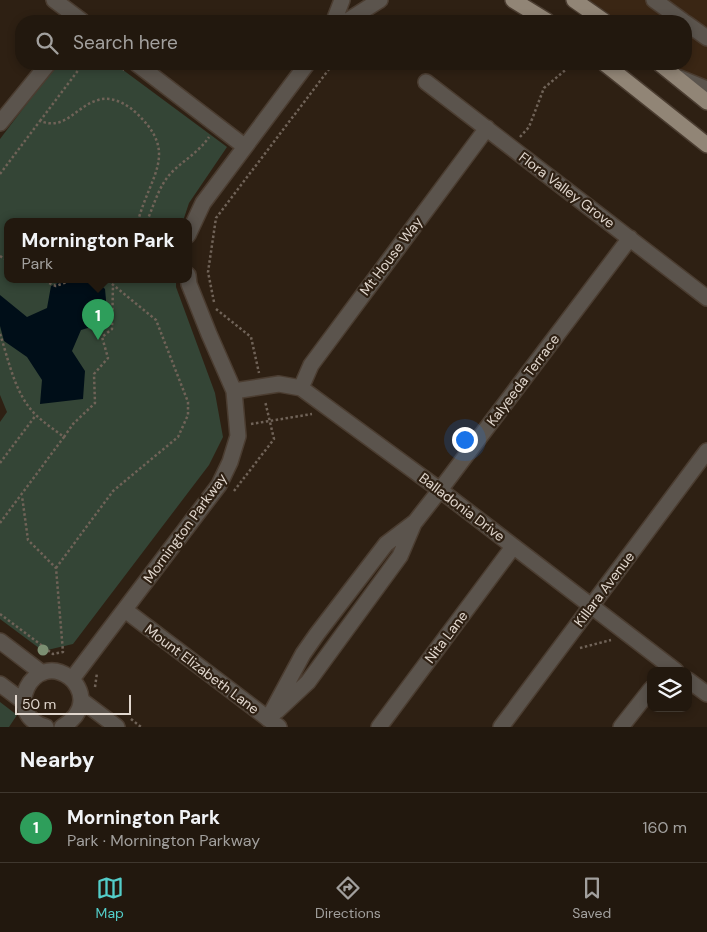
<!DOCTYPE html>
<html lang="en">
<head>
<meta charset="utf-8">
<style>
  :root { --surface:#22180e; --page:#2a2117; --text:#f1f3f6; --muted:#a2a09e; --line:#3f372e; --accent:#53cdc9 }
  body { margin:0; font-family:"DM Sans",sans-serif; background:var(--page); color:var(--text) }
  .controls { position:absolute; right:15px; bottom:15px; display:grid; overflow:hidden; border-radius:10px; box-shadow:0 2px 8px #0003 }
  .controls button { width:45px; height:45px; display:grid; place-items:center; padding:0; border:0; border-bottom:1px solid var(--line); background:var(--surface); color:var(--text); font:25px sans-serif }
  .scale { position:absolute; left:15px; bottom:12px; width:116px; box-sizing:border-box; padding-left:5px; border:2px solid #e1d7ce; border-top:0; font-size:14px; line-height:18px; white-space:nowrap; color:#e1d7ce; -webkit-text-stroke:4px #2e2013; paint-order:stroke }
  .you { position:absolute; left:464px; top:439px; width:18px; height:18px; margin:-12px; border:4px solid #fff; border-radius:50%; background:#1a73e8; box-shadow:0 0 0 8px #1a73e833 }
  .badge { display:grid; place-items:center; width:32px; height:32px; border-radius:50%; background:var(--accent); color:#fff; font-size:16px; font-weight:700 }
  .pin { position:absolute; translate:-50% -41px; filter:drop-shadow(0 1px 2px #0008) }
  .pin::after { content:''; position:absolute; top:26px; width:18px; height:15px; background:inherit; clip-path:polygon(0 0,100% 0,50% 100%) }
  .popup { position:absolute; left:4px; top:218px; width:188px; height:65px; box-sizing:border-box; display:grid; place-content:center; border-radius:10px; background:var(--surface); filter:drop-shadow(0 1px 4px #0005); font-size:16px; white-space:nowrap; color:var(--muted) }
  .popup b { font-size:19px; color:var(--text) }
  .popup::after { content:''; position:absolute; left:50%; top:100%; margin-left:-10px; border:10px solid transparent; border-top-color:var(--surface) }
  .list { margin:0; padding:0; list-style:none }
  h2 { display:flex; justify-content:space-between; align-items:center; height:65px; margin:0; padding:0 20px; font-size:21px }
  h2 small { font-size:16px; font-weight:400; color:var(--muted) }
  .list li { display:grid; grid-template-columns:32px 1fr auto; gap:15px; align-items:center; box-sizing:border-box; height:70px; padding:0 20px; border-top:1px solid var(--line) }
  .list b { display:block; font-size:19px; white-space:nowrap }
  .list p { margin:0; font-size:16px; white-space:nowrap; color:var(--muted) }
  .list em { font-size:16px; font-style:normal; color:var(--muted) }
  .icon { flex:none; width:28px; height:28px; fill:none; stroke:currentColor; stroke-width:2; stroke-linecap:round; stroke-linejoin:round }
  .map { position:relative; flex:none; width:707px; height:727px; overflow:hidden }
  .search { position:absolute; background:var(--surface); box-shadow:0 2px 8px #0003; left:15px; right:15px; top:15px; height:55px; display:flex; align-items:center; gap:12px; box-sizing:border-box; padding:0 18px; border-radius:20px; color:var(--muted); font-size:19px }
  .sheet { height:135px; background:var(--surface) }
  nav { display:flex; justify-content:space-around; align-items:center; box-sizing:border-box; height:70px; border-top:1px solid var(--line); background:var(--surface); font-size:14px; color:var(--muted) }
  nav a { display:grid; justify-items:center; gap:2px }
  nav .on { color:var(--accent) }
  .map>svg:first-child { display:block }
  .built { fill:#3a2614 }
  .green { fill:#344536 }
  .water { fill:#000e18 }
  .lines { fill:none; stroke-linecap:round; stroke-linejoin:round }
  .minor-casing { stroke:#4b3d31; stroke-width:18 }
  .major-casing { stroke:#4b3d31; stroke-width:18 }
  .path { stroke:#706358; stroke-width:2.5; stroke-dasharray:2.5 2.5; stroke-linecap:butt }
  .minor { stroke:#5b544d; stroke-width:15 }
  .major { stroke:#918576; stroke-width:15 }
  .tree { fill:#7c8f72 }
  .labels { text-anchor:middle; stroke-width:4.5; stroke-linejoin:round; paint-order:stroke }
  .street-label { font-size:14px; fill:#e1d7ce; stroke:#2e2013 }
</style>
</head>
<body>
<div class="map">
<svg width="707" height="727" viewBox="0 0 707 727">
  <rect width="100%" height="100%" fill="#2e2013"/>
  <path class="built" d="M 574,0 L 707,0 L 707,102 L 660,64 L 686,64 L 686,21 L 604,21 Z"/>
  <path class="green" d="M 57,64 L 115,64 L 227,147 L 189,203 L 183,221 L 8,221 L 8,279 L 176,279 L 176,287 L 215,393 L 223,437 L 209,465 L 73,644 L 43,651 L 0,619 L 0,422 L 7,412 L 0,395 L 0,139 Z
    M 0,702 L 17,715 L 9,727 L 0,727 Z"/>
  <path class="water" d="M 67,279 L 94,279 L 105,289 L 108,322 L 81,330 L 72,351 L 85,371 L 83,399 L 40,404 L 42,380 L 27,357 L 4,341 L 0,326 L 0,295 L 27,317 L 47,308 L 51,286 Z"/>
  <g class="lines">
    <defs>
      <path id="minor" d="M 54,0 L 82,21
        M 654,0 L 683,21
        M 334,21 L 342,0
        M 347,21 L 380,0
        M 686,23 L 707,38
        M 137,64 L 244,146
        M 680,78 L 707,89
        M 426,82 L 707,298
        M 0,123 L 48,64
        M 188,235 L 203,203 L 307,64
        M 301,388 L 311,365 L 487,128
        M 234,391 L 279,384 L 301,388 L 440,490 L 676,671
        M 125,610 L 279,727
        M 0,641 L 42,673
        M 72,679 L 219,485 L 230,462 L 238,436 L 234,391 L 209,334 L 189,284 L 188,275
        M 688,680 L 707,694
        M 0,684 L 24,702
        M 81,700 L 117,727
        M 277,711 L 308,682 L 400,556 L 414,523
        M 268,719 L 303,654 L 317,634 L 386,544 L 415,522 L 440,490 L 630,238
        M 46,727 C 1,714 33,651 69,677 C 76,682 81,691 81,700 C 81,713 72,721 62,727
        M 379,727 L 513,547
        M 501,727 L 707,451
        M 621,727 L 651,689"/>
      <path id="major" d="M 513,0 L 547,21
        M 574,0 L 604,21
        M 605,64 L 707,145
        M 660,64 L 707,102"/>
    </defs>
    <use href="#minor" class="minor-casing"/>
    <use href="#major" class="major-casing"/>
    <path class="path" d="M 115,64 L 124,70
      M 40,121 L 83,64
      M 520,137 L 529,127 L 544,88 L 569,67
      M 0,174 L 40,121 C 66,131 76,106 98,100 C 111,96 125,103 134,111 C 180,152 151,173 138,221
      M 147,221 C 154,205 159,185 172,172 C 184,160 199,152 209,137
      M 0,256 L 8,261
      M 40,279 L 56,286 L 75,279
      M 214,302 L 208,272 L 216,218 L 333,64
      M 216,309 L 251,337 L 259,373
      M 0,334 C 9,361 15,395 36,415 C 44,423 55,430 64,437 L 0,523
      M 251,424 L 312,414
      M 64,437 L 73,424 L 95,403 L 94,374 L 108,358 L 102,337 L 112,329 L 113,285
      M 0,463 L 36,415
      M 234,491 L 274,439 L 265,401
      M 56,568 L 113,491 L 178,437 L 188,415 L 188,402 L 156,320 L 106,279
      M 0,614 L 53,654 L 63,652 L 56,568 L 28,540 L 22,496
      M 580,648 L 611,640
      M 95,687 L 97,673
      M 131,719 L 141,727"/>
    <use href="#minor" class="minor"/>
    <use href="#major" class="major"/>
  </g>
  <circle class="tree" cx="43" cy="650" r="5.5"/>
  <g class="labels">
    <g class="street-label">
      <text transform="translate(567 190) rotate(37)" y="5">Flora Valley Grove</text>
      <text transform="translate(391 256) rotate(-53)" y="5">Mt House Way</text>
      <text transform="translate(523 380) rotate(-53)" y="5">Kalyeeda Terrace</text>
      <text transform="translate(462 507) rotate(37)" y="5">Balladonia Drive</text>
      <text transform="translate(185 528) rotate(-54)" y="5">Mornington Parkway</text>
      <text transform="translate(604 589) rotate(-53)" y="5">Killara Avenue</text>
      <text transform="translate(446 637) rotate(-53)" y="5">Nita Lane</text>
      <text transform="translate(202 669) rotate(37)" y="5">Mount Elizabeth Lane</text>
    </g>
  </g>
</svg>
<div class="controls">
<button><svg class="icon" aria-label="layers" viewBox="0 0 24 24"><path d="M12 4l9 5-9 5-9-5zM3 14l9 5 9-5"/></svg></button>
</div>
<div class="scale">50 m</div>
<div class="you"></div>
<div class="pin badge" style="left:98px;top:340px;background:#2e9e5b">1</div>
<div class="popup"><b>Mornington Park</b>Park</div>
<div class="search"><svg class="icon" aria-label="search" viewBox="0 0 24 24"><circle cx="10" cy="10" r="6"/><path d="M15 15l6 6"/></svg>Search here</div>
</div>
<section class="sheet">
<h2>Nearby<small></small></h2>
<ul class="list">
<li><span class="badge" style="background:#2e9e5b">1</span><div><b>Mornington Park</b><p>Park · Mornington Parkway</p></div><em>160 m</em></li>
</ul>
</section>
<nav>
<a class="on"><svg class="icon" aria-label="map" viewBox="0 0 24 24"><path d="M3 6l6-2 6 2 6-2v14l-6 2-6-2-6 2zM9 4v14M15 6v14"/></svg>Map</a>
<a><svg class="icon" aria-label="directions" viewBox="0 0 24 24"><path d="M12 3l9 9-9 9-9-9zM9 14v-3h6M13 9l2 2-2 2"/></svg>Directions</a>
<a><svg class="icon" aria-label="saved" viewBox="0 0 24 24"><path d="M7 4h10v16l-5-4-5 4z"/></svg>Saved</a>
</nav>
</body>
</html>
